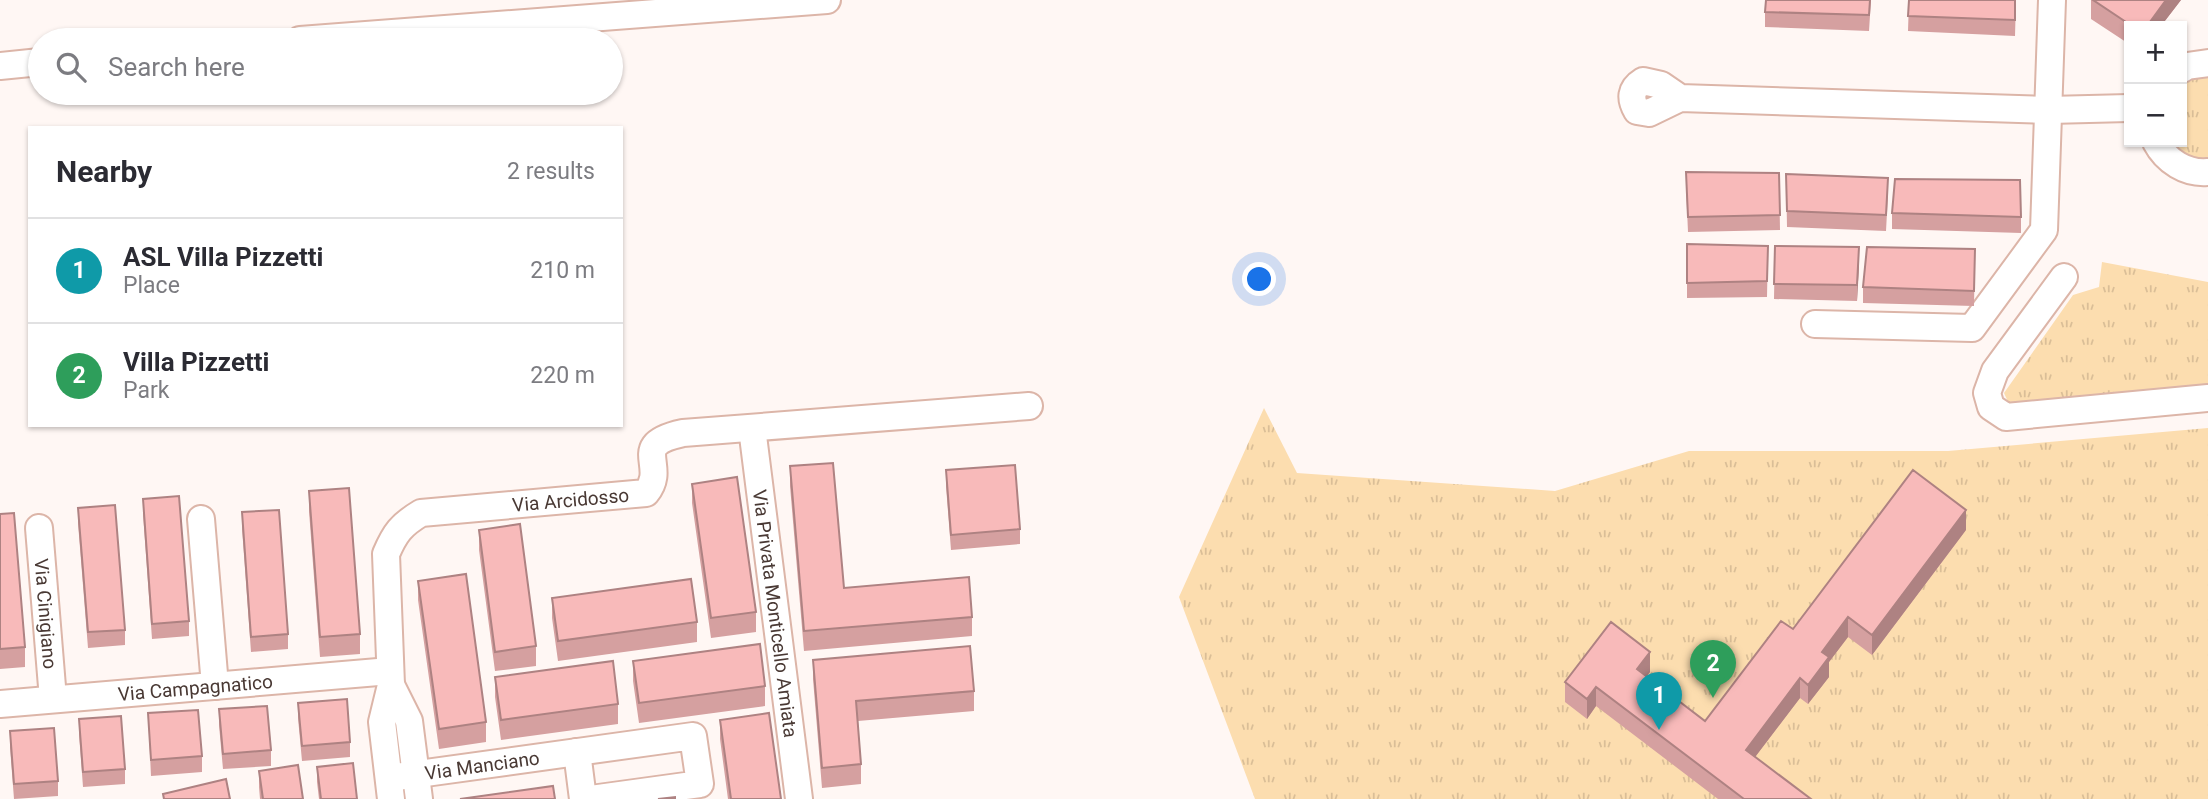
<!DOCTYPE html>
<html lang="en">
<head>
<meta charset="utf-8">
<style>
  :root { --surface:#fff; --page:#f7f7f7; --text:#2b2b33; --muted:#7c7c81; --line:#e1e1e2; --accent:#0f766e }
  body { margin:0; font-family:Roboto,sans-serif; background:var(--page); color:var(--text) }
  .controls { position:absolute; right:21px; top:21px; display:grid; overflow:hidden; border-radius:0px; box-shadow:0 2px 5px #0004 }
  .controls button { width:63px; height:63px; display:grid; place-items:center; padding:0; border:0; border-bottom:2px solid var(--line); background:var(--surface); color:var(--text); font:35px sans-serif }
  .you { position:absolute; left:1260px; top:280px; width:24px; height:24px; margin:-18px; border:5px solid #fff; border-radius:50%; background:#1a73e8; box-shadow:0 0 0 10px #1a73e833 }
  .badge { display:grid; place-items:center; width:46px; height:46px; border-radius:50%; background:var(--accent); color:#fff; font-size:23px; font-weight:700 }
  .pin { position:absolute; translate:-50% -58px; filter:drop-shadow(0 2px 4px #0008) }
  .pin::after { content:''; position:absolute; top:37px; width:24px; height:21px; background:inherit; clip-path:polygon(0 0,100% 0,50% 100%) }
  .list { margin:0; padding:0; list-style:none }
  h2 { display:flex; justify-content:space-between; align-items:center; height:91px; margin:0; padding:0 28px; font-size:30px }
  h2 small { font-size:23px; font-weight:400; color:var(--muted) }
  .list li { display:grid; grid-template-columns:46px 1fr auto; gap:21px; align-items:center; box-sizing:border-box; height:105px; padding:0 28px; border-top:2px solid var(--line) }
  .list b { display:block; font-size:26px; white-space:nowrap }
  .list p { margin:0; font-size:23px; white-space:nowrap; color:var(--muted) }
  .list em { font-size:23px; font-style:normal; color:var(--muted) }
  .icon { flex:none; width:38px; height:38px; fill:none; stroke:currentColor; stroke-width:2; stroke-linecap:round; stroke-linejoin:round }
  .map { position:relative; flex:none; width:2208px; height:799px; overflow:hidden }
  .search { position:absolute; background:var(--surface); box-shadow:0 2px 5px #0004; left:28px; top:28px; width:595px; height:77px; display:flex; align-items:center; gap:18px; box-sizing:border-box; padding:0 24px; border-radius:38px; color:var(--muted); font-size:26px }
  .panel { position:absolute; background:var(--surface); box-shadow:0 2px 5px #0004; left:28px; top:126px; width:595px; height:301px; border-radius:0px }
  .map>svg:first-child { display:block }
  .grass { fill:url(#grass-tufts) }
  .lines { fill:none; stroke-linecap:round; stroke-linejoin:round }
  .minor-casing { stroke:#dcb5a8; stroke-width:30 }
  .minor { stroke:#fff; stroke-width:26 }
  .wall { fill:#d5a0a0 }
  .shaded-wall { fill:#ae8282 }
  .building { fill:#f8baba; stroke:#ae8282; stroke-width:2 }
  .labels { text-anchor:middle; stroke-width:7; stroke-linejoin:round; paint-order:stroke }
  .street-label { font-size:19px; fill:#493934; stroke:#fff7f4 }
</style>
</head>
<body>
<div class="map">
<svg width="2208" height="799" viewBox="0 0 2208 799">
  <defs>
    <pattern id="grass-tufts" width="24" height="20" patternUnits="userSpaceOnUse" patternTransform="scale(1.75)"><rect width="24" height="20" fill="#fcddaf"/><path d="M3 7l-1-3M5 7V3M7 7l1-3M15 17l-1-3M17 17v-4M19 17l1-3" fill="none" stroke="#dabe97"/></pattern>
  </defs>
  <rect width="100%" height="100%" fill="#fff7f4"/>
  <path class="grass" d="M 2208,73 L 2208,161 L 2190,159 L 2169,142 L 2182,142 L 2182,80 Z
    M 2102,262 L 2208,282 L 2208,388 L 2009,404 L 2004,393 L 2073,295 L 2099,287 Z
    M 1264,408 L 1297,473 L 1555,491 L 1689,451 L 1948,451 L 2208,428 L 2208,799 L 1255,799 L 1179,597 Z"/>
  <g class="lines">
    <defs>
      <g id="minor">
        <path d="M 300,40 L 827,0"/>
        <path d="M 0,66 L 40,62"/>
        <path d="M 2182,69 L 2187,66 L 2208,63"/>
        <path d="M 1680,98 L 1661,85 L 1643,81 C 1630,89 1630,99 1637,111 L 1649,113 L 1680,98 L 2049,110 L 2129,108"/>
        <path d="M 2156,142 C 2166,161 2186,174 2208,172"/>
        <path d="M 2064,277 L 1995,371 L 1987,393 L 1991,407 L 2006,417 L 2208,398"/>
        <path d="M 1815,324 L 1972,328 L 2044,230 L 2052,0"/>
        <path id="s1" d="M 752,428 L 799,799"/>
        <path d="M 201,519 L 215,686"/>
        <path id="s2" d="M 39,528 L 53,699"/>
        <path d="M 391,685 L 409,721 L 419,799"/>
        <path id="s3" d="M 0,704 L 390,671"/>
        <path d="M 577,752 L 583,799"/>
        <path id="s4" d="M 389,778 L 693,736 L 700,784 L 591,799"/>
        <path id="s5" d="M 391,799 L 382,722 L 391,685 L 386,554 C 395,533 401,525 421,513 L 646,493 C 669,465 627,445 683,433 L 1029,406"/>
      </g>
    </defs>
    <use href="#minor" class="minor-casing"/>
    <use href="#minor" class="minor"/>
  </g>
  <path class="wall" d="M 1871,0 L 1869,31 L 1765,27 L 1765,12 Z
    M 1909,0 L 2016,0 L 2015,36 L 1908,31 Z
    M 2091,0 L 2181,0 L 2161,26 L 2129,26 L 2129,44 L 2091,19 Z
    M 1779,173 L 1780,230 L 1688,232 L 1686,187 Z
    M 1786,174 L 1888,194 L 1886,231 L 1787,227 Z
    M 1892,213 L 2021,217 L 2021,233 L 1892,229 Z
    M 1687,244 L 1768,246 L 1767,297 L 1687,298 Z
    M 1775,246 L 1859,262 L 1857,301 L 1774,299 Z
    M 1975,249 L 1974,306 L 1863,303 L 1863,287 Z
    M 790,466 L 844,588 L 972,617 L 972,636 L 804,651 L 790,486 Z
    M 946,470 L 1020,529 L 1020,544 L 951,550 L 946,486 Z
    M 692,484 L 756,612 L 756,632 L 711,638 L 692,503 Z
    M 309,491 L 360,634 L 360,654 L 320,657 L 309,511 Z
    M 143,499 L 189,621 L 189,636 L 152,639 L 143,514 Z
    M 78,508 L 125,630 L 125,645 L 88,648 L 78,523 Z
    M 242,512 L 288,634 L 288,649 L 251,652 L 242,528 Z
    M 0,514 L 25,647 L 25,667 L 0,669 Z
    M 479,530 L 536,646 L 536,666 L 495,671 L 479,550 Z
    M 1966,530 L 1872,655 L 1848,637 L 1829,662 L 1829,677 L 1808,704 L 1800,698 L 1755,757 L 1811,799 L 1718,799 L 1596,706 L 1587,719 L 1565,702 L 1565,682 L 1650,672 L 1646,676 L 1705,721 L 1793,629 Z
    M 418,581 L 486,722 L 486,742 L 439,749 L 418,600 Z
    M 552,598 L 697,622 L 697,642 L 558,661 L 552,618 Z
    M 813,660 L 974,691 L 974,711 L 858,721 L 861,764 L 861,784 L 822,788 L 813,679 Z
    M 633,661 L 765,686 L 765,706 L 639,723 L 633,681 Z
    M 495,677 L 618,704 L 618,724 L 501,740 L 495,697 Z
    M 298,703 L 350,742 L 350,757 L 302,761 L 298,718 Z
    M 219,709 L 271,750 L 271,766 L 223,769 L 219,725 Z
    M 148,713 L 202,756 L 202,772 L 151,776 Z
    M 79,719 L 125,769 L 125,784 L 83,787 L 79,734 Z
    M 720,720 L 781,799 L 728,799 L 720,739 Z
    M 10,731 L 58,781 L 58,796 L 14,799 L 10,747 Z
    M 317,767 L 357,799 L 319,799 L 317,782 Z
    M 259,771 L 303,799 L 260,799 L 259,787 Z"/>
  <path class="shaded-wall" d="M 2166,0 L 2181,0 L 2161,26 L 2147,26 Z
    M 1859,247 L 1859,262 L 1857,301 L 1857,285 Z
    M 1966,510 L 1966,530 L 1872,655 L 1872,635 Z
    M 1848,617 L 1848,637 L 1829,662 L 1829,677 L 1808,704 L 1808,685 L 1822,652 Z
    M 1650,652 L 1650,672 L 1637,689 L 1637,669 Z
    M 1800,678 L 1800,698 L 1746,769 L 1746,750 Z
    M 1596,687 L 1596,706 L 1587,719 L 1587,699 Z"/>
  <path class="building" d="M 1766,0 L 1870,0 L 1869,15 L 1765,12 Z
    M 1909,0 L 2015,0 L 2015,20 L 1908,16 Z
    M 2093,0 L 2166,0 L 2147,26 L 2132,26 Z
    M 1686,172 L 1779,173 L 1780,215 L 1688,217 Z
    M 1786,174 L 1888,178 L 1886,215 L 1787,211 Z
    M 1895,179 L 2020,180 L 2021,217 L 1892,213 Z
    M 1687,244 L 1768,246 L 1767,281 L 1687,283 Z
    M 1775,246 L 1859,247 L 1857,285 L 1774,284 Z
    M 1867,247 L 1975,249 L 1974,291 L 1863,287 Z
    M 833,463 L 844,588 L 969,577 L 972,617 L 804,631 L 790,466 Z
    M 1015,465 L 1020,529 L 951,535 L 946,470 Z
    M 1913,470 L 1966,510 L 1872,635 L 1848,617 L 1822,652 L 1829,657 L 1808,685 L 1800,678 L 1746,750 L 1811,799 L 1744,799 L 1596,687 L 1587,699 L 1565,682 L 1611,622 L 1650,652 L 1637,669 L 1705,721 L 1781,621 L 1793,629 Z
    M 737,477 L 756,612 L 711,618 L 692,484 Z
    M 349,488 L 360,634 L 320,637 L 309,491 Z
    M 179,496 L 189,621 L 152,624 L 143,499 Z
    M 115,505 L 125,630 L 88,632 L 78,508 Z
    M 279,510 L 288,634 L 251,637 L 242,512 Z
    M 14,513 L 25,647 L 0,649 L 0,514 Z
    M 520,524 L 536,646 L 495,652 L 479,530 Z
    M 466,574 L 486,722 L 439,729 L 418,581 Z
    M 691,579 L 697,622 L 558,641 L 552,598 Z
    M 760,644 L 765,686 L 639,703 L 633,661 Z
    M 970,646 L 974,691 L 856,701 L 861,764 L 822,768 L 813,660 Z
    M 613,661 L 618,704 L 501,720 L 495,677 Z
    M 347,699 L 350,742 L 302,746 L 298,703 Z
    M 267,706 L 271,750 L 223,754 L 219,709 Z
    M 198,710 L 202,756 L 151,760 L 148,713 Z
    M 769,713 L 781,799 L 731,799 L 720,720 Z
    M 121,716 L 125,769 L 83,772 L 79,719 Z
    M 54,728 L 58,781 L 14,784 L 10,731 Z
    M 353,763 L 357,799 L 321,799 L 317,767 Z
    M 298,765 L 303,799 L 263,799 L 259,771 Z
    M 226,779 L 230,799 L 164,799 L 163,794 Z
    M 553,786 L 555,799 L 460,799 Z
    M 675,797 L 675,799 L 658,799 Z"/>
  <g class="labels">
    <g class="street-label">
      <text dy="7" stroke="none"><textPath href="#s5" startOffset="452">Via Arcidosso</textPath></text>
      <text dy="7" stroke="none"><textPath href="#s1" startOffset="187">Via Privata Monticello Amiata</textPath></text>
      <text dy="7" stroke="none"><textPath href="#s2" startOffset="86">Via Cinigiano</textPath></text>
      <text dy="7" stroke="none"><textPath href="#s3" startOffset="196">Via Campagnatico</textPath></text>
      <text dy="7" stroke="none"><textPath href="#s4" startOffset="94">Via Manciano</textPath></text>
    </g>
  </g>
</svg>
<div class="controls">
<button>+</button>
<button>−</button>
</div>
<div class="you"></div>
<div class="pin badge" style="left:1659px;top:730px;background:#0f9aa8">1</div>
<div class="pin badge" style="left:1713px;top:698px;background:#2e9e5b">2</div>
<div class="search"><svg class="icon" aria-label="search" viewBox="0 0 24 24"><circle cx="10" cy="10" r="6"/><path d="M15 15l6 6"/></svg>Search here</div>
<section class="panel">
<h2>Nearby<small>2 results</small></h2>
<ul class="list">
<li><span class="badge" style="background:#0f9aa8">1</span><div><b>ASL Villa Pizzetti</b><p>Place</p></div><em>210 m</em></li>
<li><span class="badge" style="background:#2e9e5b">2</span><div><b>Villa Pizzetti</b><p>Park</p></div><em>220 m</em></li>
</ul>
</section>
</div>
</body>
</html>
